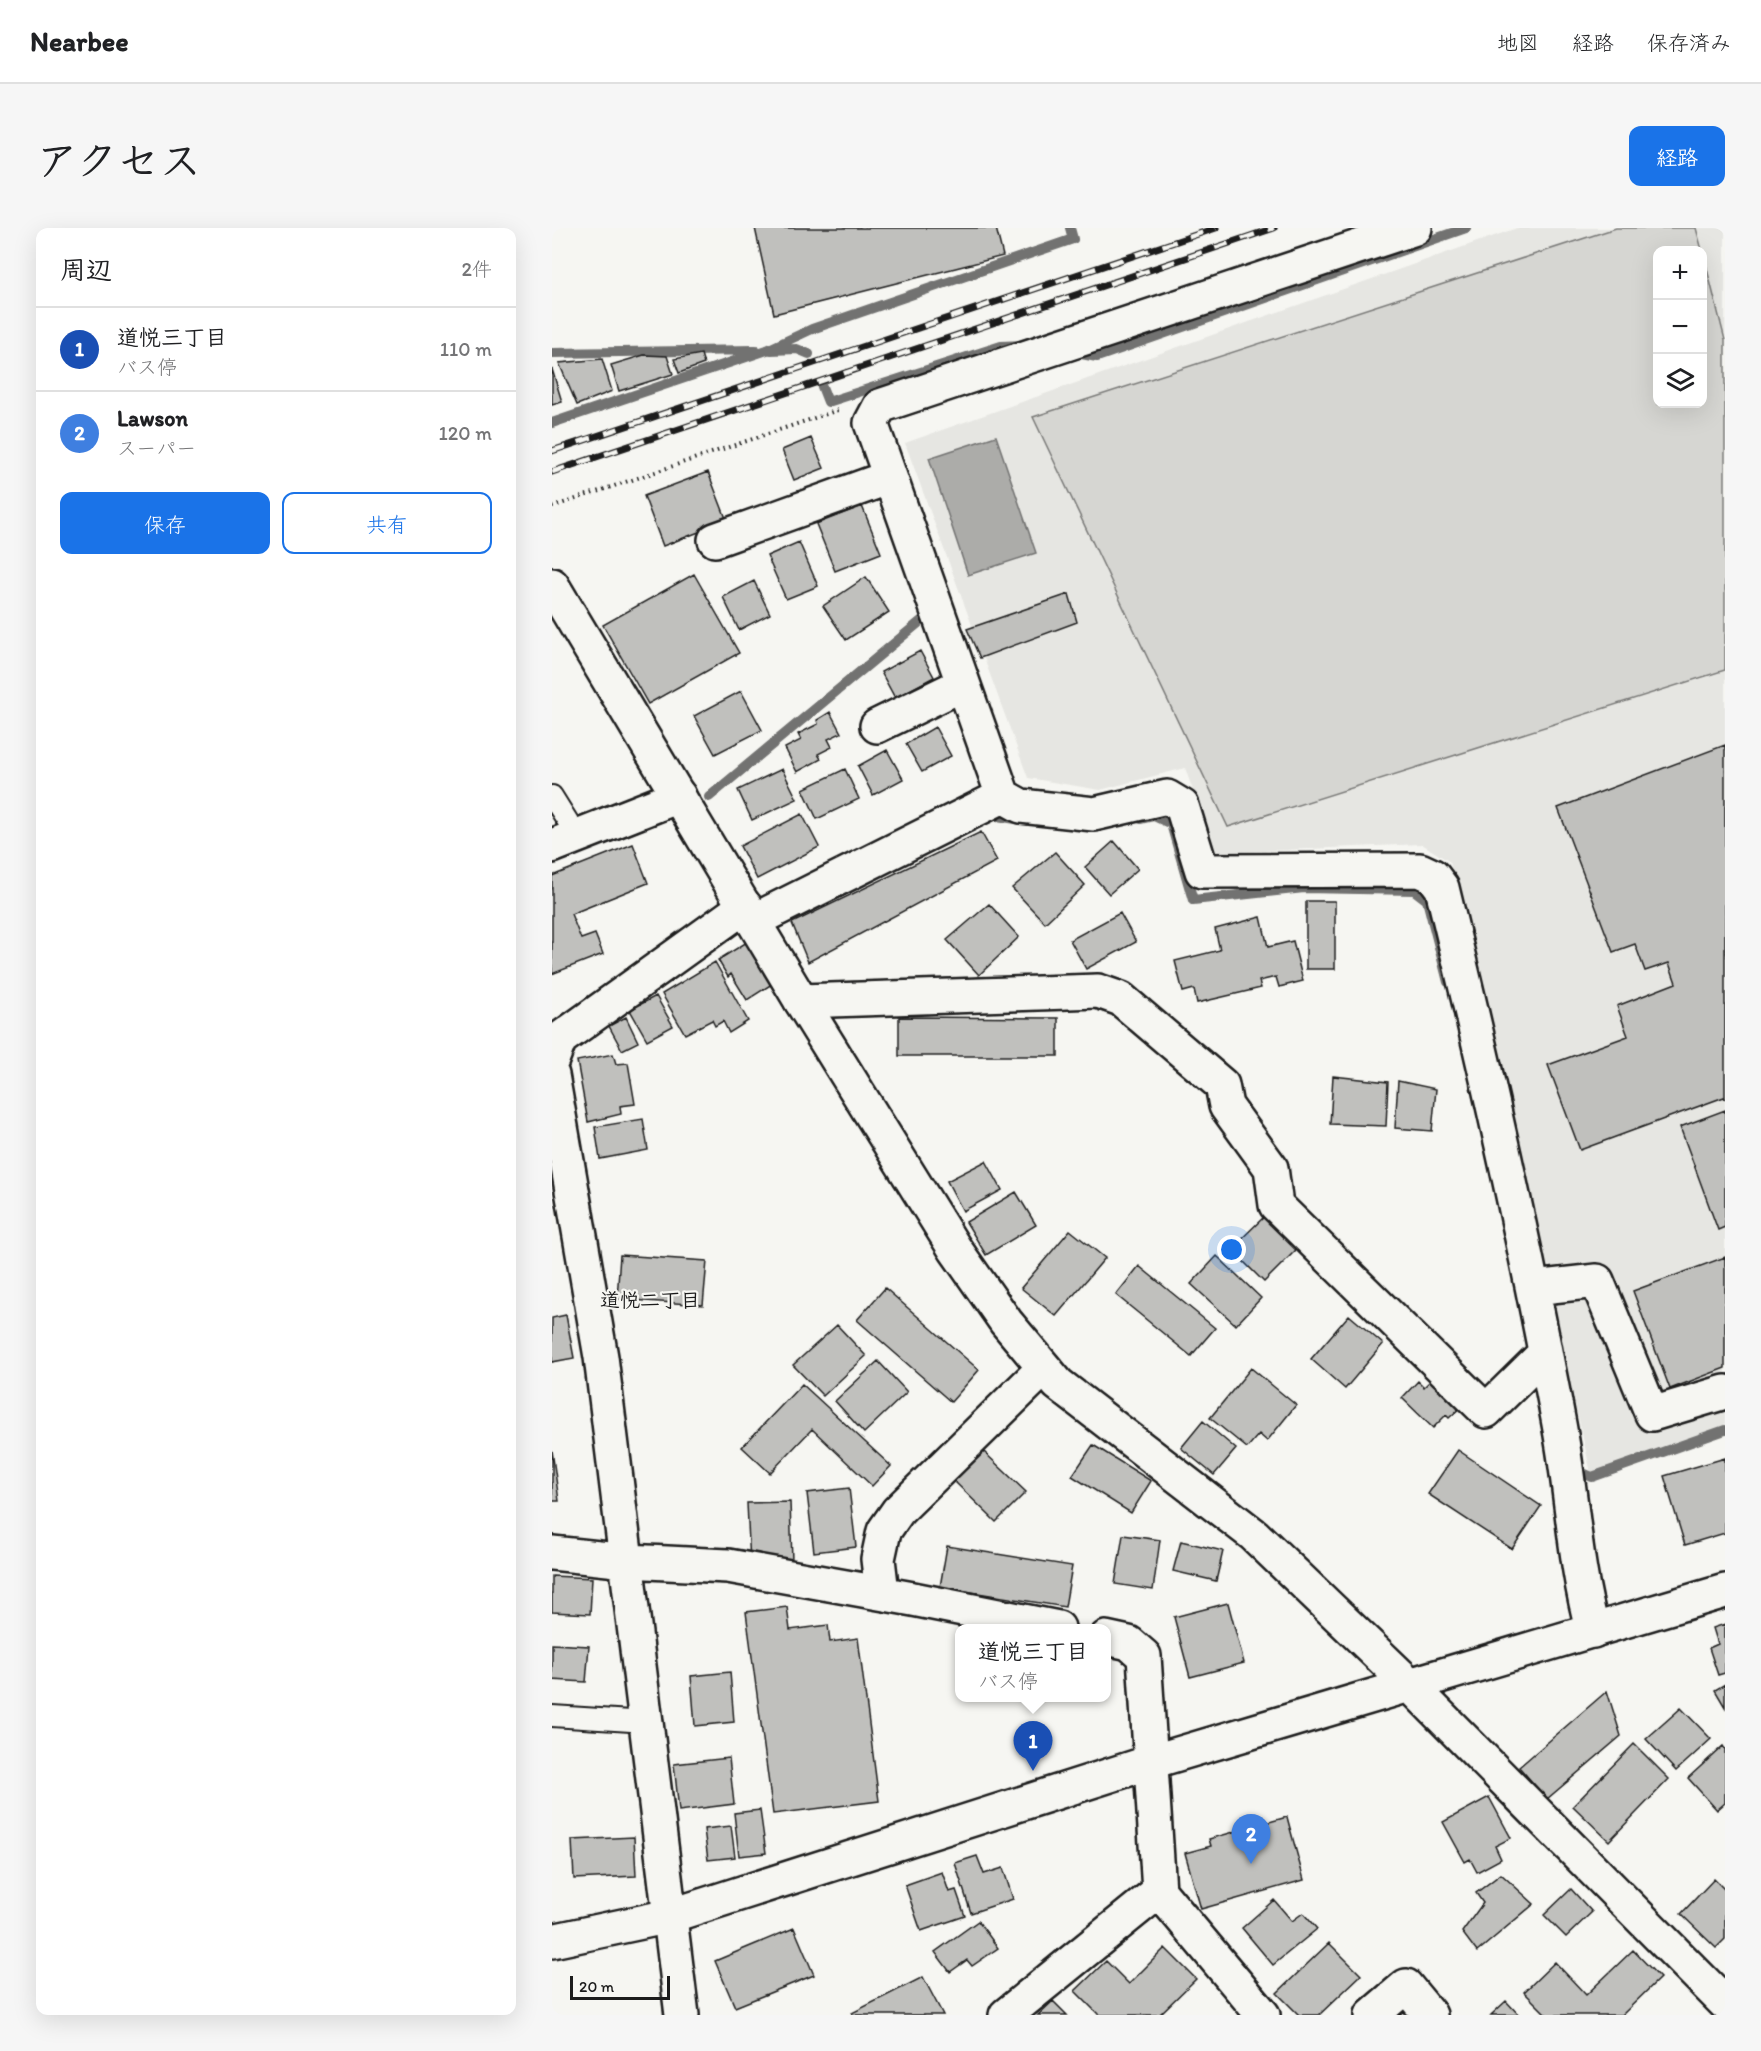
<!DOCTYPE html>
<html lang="ja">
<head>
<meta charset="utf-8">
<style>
  :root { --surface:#fff; --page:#f6f6f6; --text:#202124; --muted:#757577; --line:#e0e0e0; --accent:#1a73e8 }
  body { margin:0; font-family:Itim,"Klee One",sans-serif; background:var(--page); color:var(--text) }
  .controls { position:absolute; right:18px; top:18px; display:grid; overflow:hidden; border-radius:12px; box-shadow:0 6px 24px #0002 }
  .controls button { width:54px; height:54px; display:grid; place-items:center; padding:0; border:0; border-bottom:2px solid var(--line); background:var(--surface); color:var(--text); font:30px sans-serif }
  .scale { position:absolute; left:18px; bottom:15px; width:100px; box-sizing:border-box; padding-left:6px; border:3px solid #1c1c1c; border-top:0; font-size:16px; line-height:21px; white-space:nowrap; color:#1c1c1c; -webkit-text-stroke:4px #f6f6f2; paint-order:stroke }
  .you { position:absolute; left:680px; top:1022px; width:21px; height:21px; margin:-15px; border:4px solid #fff; border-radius:50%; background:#1a73e8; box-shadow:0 0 0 9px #1a73e833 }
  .badge { display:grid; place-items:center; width:39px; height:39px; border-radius:50%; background:var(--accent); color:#fff; font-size:20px; font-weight:700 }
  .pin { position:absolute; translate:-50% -50px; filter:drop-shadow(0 2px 3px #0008) }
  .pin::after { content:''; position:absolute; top:32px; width:21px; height:18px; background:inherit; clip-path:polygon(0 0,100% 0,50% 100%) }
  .popup { position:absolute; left:403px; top:1396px; width:156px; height:78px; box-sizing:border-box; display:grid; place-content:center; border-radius:12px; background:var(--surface); filter:drop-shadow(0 2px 4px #0005); font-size:20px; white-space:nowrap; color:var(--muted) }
  .popup b { font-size:22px; color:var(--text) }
  .popup::after { content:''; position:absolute; left:50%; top:100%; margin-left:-12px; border:12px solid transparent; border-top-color:var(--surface) }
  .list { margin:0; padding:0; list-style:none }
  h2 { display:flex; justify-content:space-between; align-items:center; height:78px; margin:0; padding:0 24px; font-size:26px }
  h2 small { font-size:20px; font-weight:400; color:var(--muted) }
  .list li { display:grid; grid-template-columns:39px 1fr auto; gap:18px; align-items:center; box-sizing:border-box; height:84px; padding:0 24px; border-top:2px solid var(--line) }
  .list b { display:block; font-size:22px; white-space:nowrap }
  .list p { margin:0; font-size:20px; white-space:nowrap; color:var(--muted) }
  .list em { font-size:20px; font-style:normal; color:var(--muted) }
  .actions { display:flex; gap:12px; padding:18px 24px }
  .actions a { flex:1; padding:14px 0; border:2px solid var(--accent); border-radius:12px; text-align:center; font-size:21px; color:var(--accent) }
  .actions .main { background:var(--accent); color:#fff }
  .icon { flex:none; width:33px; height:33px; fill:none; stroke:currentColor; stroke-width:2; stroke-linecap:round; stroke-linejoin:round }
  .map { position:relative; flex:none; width:1173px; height:1787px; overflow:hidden; border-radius:12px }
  header { display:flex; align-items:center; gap:36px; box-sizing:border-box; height:84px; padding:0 30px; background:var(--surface); border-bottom:2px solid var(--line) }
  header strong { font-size:28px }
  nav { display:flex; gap:33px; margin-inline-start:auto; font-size:21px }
  .intro { display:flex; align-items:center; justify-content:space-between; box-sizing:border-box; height:144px; padding:0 36px }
  h1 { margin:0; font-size:42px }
  .button { padding:15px 27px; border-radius:12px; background:var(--accent); color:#fff; font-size:21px; font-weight:700 }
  main { display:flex; gap:36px; padding:0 36px }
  aside { flex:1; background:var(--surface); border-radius:12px; box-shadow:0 6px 24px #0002 }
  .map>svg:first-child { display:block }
  .built { fill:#e6e6e2; fill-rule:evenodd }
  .green { fill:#d6d6d2; stroke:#797977; stroke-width:1.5 }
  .water { fill:#acaca9; stroke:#727271; stroke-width:1.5 }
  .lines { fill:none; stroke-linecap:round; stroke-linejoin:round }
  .stream { stroke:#727271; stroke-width:10 }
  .building { fill:#c0c0bd; stroke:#1c1c1c; stroke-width:1.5 }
  .service-casing { stroke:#1c1c1c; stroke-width:24 }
  .minor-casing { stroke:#1c1c1c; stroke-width:38 }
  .tertiary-casing { stroke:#1c1c1c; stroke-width:38 }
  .path { stroke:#1c1c1c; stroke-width:4; stroke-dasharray:1.5 4.5; stroke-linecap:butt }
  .service { stroke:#f6f6f2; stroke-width:20 }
  .minor { stroke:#f6f6f2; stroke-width:33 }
  .tertiary { stroke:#f6f6f2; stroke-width:33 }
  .rail-casing { stroke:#1c1c1c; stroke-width:7 }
  .rail { stroke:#f6f6f2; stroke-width:4.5; stroke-dasharray:14; stroke-linecap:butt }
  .labels { text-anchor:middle; stroke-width:4.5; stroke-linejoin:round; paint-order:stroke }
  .neighbourhood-label { font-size:20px; font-weight:bold; fill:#1c1c1c; stroke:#f6f6f2 }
</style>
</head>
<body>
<header>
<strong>Nearbee</strong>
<nav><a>地図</a><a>経路</a><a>保存済み</a></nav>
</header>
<div class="intro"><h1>アクセス</h1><a class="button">経路</a></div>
<main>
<aside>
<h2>周辺<small>2件</small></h2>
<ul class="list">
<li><span class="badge" style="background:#1a4fb4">1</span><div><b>道悦三丁目</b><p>バス停</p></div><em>110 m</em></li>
<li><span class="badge" style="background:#3f7fe0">2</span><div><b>Lawson</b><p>スーパー</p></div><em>120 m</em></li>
</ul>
<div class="actions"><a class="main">保存</a><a>共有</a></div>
</aside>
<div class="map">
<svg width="1173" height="1787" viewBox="0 0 1173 1787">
  <rect width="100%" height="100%" fill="#f6f6f2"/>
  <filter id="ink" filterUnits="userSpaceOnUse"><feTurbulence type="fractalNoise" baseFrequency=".0167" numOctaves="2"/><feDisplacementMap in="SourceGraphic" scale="12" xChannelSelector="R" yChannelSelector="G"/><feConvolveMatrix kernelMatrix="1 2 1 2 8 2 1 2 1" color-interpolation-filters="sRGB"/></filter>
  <g filter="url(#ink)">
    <path class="built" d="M 965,0 L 1173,0 L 1173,1201 L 1040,1249 L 898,634 L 870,616 L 663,625 L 633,540 L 548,562 L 476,550 L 353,215 ZM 1106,22 L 1150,22 L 1150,176 L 1106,176 Z"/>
    <path class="green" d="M 1064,0 L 1144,0 L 1150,22 L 1106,22 L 1106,176 L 1150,176 L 1151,25 L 1173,112 L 1173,442 L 676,599 L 481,189 Z"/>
    <path class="water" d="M 444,208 L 484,325 L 416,347 L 377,230 Z"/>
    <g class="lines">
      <path class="stream" d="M 219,122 L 245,121 L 257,126
        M 519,124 L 545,129 L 914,0
        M 0,125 L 204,122
        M 269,156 L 276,174 L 449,118 L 471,117
        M 0,195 L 215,122 L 260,101 L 521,11 L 518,0
        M 157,569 L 375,388 L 377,394
        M 442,579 L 445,588 L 470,592
        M 589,591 L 602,588 L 619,596 L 641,672 L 752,660 L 862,662 L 875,672 L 896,754
        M 1020,1240 L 1040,1249 L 1173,1202"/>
    </g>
    <path class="building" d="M 203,0 L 444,0 L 451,28 L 222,86 Z
      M 149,126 L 152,136 L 127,145 L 122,131 Z
      M 92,127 L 115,128 L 121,146 L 67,163 L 59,137 Z
      M 50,131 L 60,163 L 25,177 L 7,135 Z
      M 0,141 L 10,174 L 0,177 Z
      M 259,210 L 272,240 L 242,252 L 230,222 Z
      M 156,244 L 175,293 L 111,318 L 92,268 Z
      M 310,278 L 329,325 L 283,343 L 264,296 Z
      M 247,314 L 266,358 L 234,371 L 215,328 Z
      M 142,346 L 187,425 L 96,476 L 51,397 Z
      M 314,349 L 337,384 L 294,412 L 271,378 Z
      M 202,353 L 218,386 L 187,402 L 171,369 Z
      M 517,366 L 525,394 L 428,430 L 415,401 Z
      M 368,423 L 382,449 L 343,470 L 329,444 Z
      M 189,463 L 210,502 L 163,526 L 142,488 Z
      M 278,484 L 289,505 L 276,511 L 280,519 L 266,526 L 269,531 L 245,544 L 233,520 L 249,512 L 246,506 L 266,496 L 265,492 Z
      M 383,499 L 399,528 L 370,544 L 354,516 Z
      M 1173,517 L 1173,871 L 1172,869 L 1028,922 L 996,837 L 1076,808 L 1065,778 L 1124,755 L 1117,735 L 1093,743 L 1083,716 L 1061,724 L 1006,580 Z
      M 335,522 L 351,551 L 321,567 L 306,538 Z
      M 230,541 L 245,571 L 200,592 L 186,562 Z
      M 293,541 L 307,571 L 265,591 L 251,561 Z
      M 250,586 L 267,619 L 205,651 L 188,618 Z
      M 429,604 L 445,633 L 256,734 L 240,695 Z
      M 562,613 L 586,641 L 557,666 L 533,639 Z
      M 81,616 L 96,655 L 19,686 L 29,711 L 43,706 L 51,726 L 0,746 L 0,648 Z
      M 503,624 L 533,657 L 493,695 L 460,660 Z
      M 754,673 L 783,673 L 783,741 L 754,741 Z
      M 437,676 L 467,709 L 427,747 L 395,712 Z
      M 568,685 L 584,714 L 534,741 L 518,712 Z
      M 709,689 L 716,719 L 741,713 L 751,753 L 727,759 L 724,749 L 707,753 L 709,760 L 645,775 L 642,761 L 631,764 L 623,733 L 668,722 L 663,701 Z
      M 195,714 L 220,756 L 195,772 L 179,746 L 176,749 L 166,732 Z
      M 163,734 L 196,793 L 177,805 L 171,793 L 163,798 L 160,792 L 133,806 L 110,766 Z
      M 104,768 L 121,798 L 95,812 L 78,782 Z
      M 74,789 L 86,814 L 70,822 L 57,798 Z
      M 347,789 L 506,790 L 506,828 L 347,828 Z
      M 61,826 L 64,836 L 76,835 L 83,876 L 68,878 L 69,886 L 36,894 L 25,833 Z
      M 781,848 L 836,854 L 834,898 L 778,896 Z
      M 846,853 L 884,861 L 880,903 L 843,900 Z
      M 1173,882 L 1173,999 L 1166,1002 L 1128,899 Z
      M 91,891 L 96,922 L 48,931 L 43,899 Z
      M 434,933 L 450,962 L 411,983 L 395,953 Z
      M 464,964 L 484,997 L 434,1027 L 414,994 Z
      M 714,987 L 746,1020 L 712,1054 L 679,1021 Z
      M 518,1002 L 553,1030 L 504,1088 L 469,1060 Z
      M 68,1027 L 155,1033 L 151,1077 L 65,1071 Z
      M 665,1028 L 709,1070 L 684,1097 L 639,1056 Z
      M 1173,1029 L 1173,1140 L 1118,1161 L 1081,1063 Z
      M 587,1038 L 663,1100 L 639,1128 L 564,1067 Z
      M 333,1060 L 427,1142 L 399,1174 L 305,1092 Z
      M 14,1087 L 22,1130 L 0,1134 L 0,1090 Z
      M 797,1087 L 831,1116 L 793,1161 L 759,1131 Z
      M 285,1097 L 314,1128 L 271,1168 L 241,1137 Z
      M 326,1133 L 355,1164 L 312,1205 L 283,1173 Z
      M 699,1140 L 744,1177 L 715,1213 L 707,1206 L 695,1220 L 658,1190 Z
      M 883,1148 L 910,1178 L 897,1190 L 894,1187 L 881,1200 L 850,1170 L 866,1153 L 872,1159 Z
      M 250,1156 L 339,1238 L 320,1258 L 260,1201 L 218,1245 L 190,1219 Z
      M 651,1193 L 684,1221 L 662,1247 L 629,1220 Z
      M 541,1217 L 599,1253 L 579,1285 L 520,1248 Z
      M 0,1222 L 7,1273 L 0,1273 Z
      M 906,1222 L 989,1278 L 960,1321 L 876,1266 Z
      M 431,1223 L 474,1264 L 444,1294 L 401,1252 Z
      M 1173,1230 L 1173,1305 L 1133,1317 L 1112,1248 Z
      M 297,1260 L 304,1319 L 262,1324 L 255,1265 Z
      M 238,1274 L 240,1333 L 198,1335 L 195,1275 Z
      M 571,1307 L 608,1312 L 601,1362 L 563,1356 Z
      M 629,1313 L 671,1323 L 664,1353 L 621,1343 Z
      M 395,1318 L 520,1338 L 513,1379 L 388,1359 Z
      M 0,1348 L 40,1350 L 38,1386 L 0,1384 Z
      M 676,1375 L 692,1435 L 638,1449 L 622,1389 Z
      M 235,1379 L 238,1402 L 276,1397 L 278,1414 L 306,1410 L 327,1573 L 221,1586 L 194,1384 Z
      M 1173,1396 L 1173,1445 L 1166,1447 L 1157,1420 L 1166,1416 L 1161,1400 Z
      M 0,1416 L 37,1418 L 34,1454 L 0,1452 Z
      M 178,1444 L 182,1494 L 143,1498 L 139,1448 Z
      M 1173,1456 L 1173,1479 L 1163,1462 Z
      M 1055,1463 L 1069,1508 L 995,1571 L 967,1539 Z
      M 1129,1480 L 1159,1511 L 1124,1543 L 1094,1511 Z
      M 1082,1516 L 1117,1551 L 1057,1613 L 1021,1578 Z
      M 1171,1518 L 1173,1521 L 1173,1575 L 1165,1582 L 1136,1550 Z
      M 177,1530 L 182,1576 L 127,1583 L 122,1536 Z
      M 937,1569 L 959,1610 L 943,1618 L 949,1631 L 925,1644 L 918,1631 L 913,1634 L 891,1594 Z
      M 208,1582 L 214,1625 L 187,1628 L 182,1585 Z
      M 735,1589 L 752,1652 L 649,1681 L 633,1625 L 659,1618 L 657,1611 Z
      M 179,1598 L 183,1629 L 156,1632 L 152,1601 Z
      M 82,1609 L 84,1648 L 22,1651 L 20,1612 Z
      M 425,1628 L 432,1646 L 451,1640 L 461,1671 L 419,1685 L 403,1635 Z
      M 390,1644 L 397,1664 L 404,1662 L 413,1688 L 369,1703 L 353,1657 Z
      M 949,1646 L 982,1676 L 925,1724 L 910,1704 L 931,1675 L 924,1665 Z
      M 1162,1651 L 1173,1662 L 1173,1711 L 1164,1720 L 1129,1686 Z
      M 1019,1661 L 1040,1684 L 1014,1709 L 992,1687 Z
      M 722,1672 L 740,1693 L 751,1685 L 765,1701 L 721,1737 L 690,1700 Z
      M 426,1693 L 446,1720 L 420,1738 L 415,1732 L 398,1744 L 383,1724 Z
      M 242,1700 L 262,1747 L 183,1779 L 163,1733 Z
      M 777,1715 L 809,1747 L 767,1787 L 747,1787 L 725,1765 Z
      M 613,1720 L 644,1751 L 607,1787 L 547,1787 L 523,1763 L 554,1733 L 577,1756 Z
      M 1081,1722 L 1108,1750 L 1070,1787 L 995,1787 L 972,1764 L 1003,1734 L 1034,1767 Z
      M 371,1749 L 391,1787 L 301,1787 L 300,1785 Z
      M 501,1773 L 515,1787 L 486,1787 Z
      M 954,1773 L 967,1787 L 939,1787 Z"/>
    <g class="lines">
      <defs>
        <path id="service" d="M 0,568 L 25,608
          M 0,1488 L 95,1494"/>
        <path id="minor" d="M 863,0 L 328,178 L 319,195 L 451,568 L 469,578 L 542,586 L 615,569 L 630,578 L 650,643 L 868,642 L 881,648 L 890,660 C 929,821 966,981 997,1144 C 1002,1169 1007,1194 1011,1219 C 1021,1281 1024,1343 1041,1403
          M 163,312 L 338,249
          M 325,498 L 411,456
          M 0,618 L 127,568
          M 201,693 L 451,568
          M 249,773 L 546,763 L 569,771 L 670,857 L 674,878 L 719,940 L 724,977 L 934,1183 L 993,1125
          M 0,832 L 8,811 L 193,678
          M 0,847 L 49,1129 L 130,1787
          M 981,1060 L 1045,1053 L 1100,1186 L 1173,1164
          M 0,1325 L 75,1333 L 176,1338 L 361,1371 L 506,1400
          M 330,1365 L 326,1331 L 332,1303 L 346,1283 L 492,1140
          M 607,1663 L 711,1787
          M 454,1787 L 607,1663 L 592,1428 L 577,1415 L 554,1410
          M 820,1787 L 854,1758 L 878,1787"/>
        <path id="tertiary" d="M 0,357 L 249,773 L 403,1021 L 454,1094 L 506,1156 L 702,1307 L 857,1456 L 1173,1775
          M 0,1713 L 118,1688 L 599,1534 L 1173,1363"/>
      </defs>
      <use href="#service" class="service-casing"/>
      <use href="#minor" class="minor-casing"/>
      <use href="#tertiary" class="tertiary-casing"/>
      <path class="path" d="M 0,279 L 289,181"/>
      <use href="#service" class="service"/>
      <use href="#minor" class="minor"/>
      <use href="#tertiary" class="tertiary"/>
      <defs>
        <path id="rail" d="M 0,223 L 664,0
          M 0,244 L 722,0"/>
      </defs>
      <use href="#rail" class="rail-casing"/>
      <use href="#rail" class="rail"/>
    </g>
  </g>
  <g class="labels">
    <g class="neighbourhood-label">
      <text x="98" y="1079">道悦二丁目</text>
    </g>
  </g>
</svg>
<div class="controls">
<button>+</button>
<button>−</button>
<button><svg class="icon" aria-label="layers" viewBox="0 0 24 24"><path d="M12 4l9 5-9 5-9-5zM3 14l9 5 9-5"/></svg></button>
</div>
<div class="scale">20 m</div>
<div class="you"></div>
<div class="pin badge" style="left:481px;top:1543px;background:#1a4fb4">1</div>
<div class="popup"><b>道悦三丁目</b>バス停</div>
<div class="pin badge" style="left:699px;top:1636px;background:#3f7fe0">2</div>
</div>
</main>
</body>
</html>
